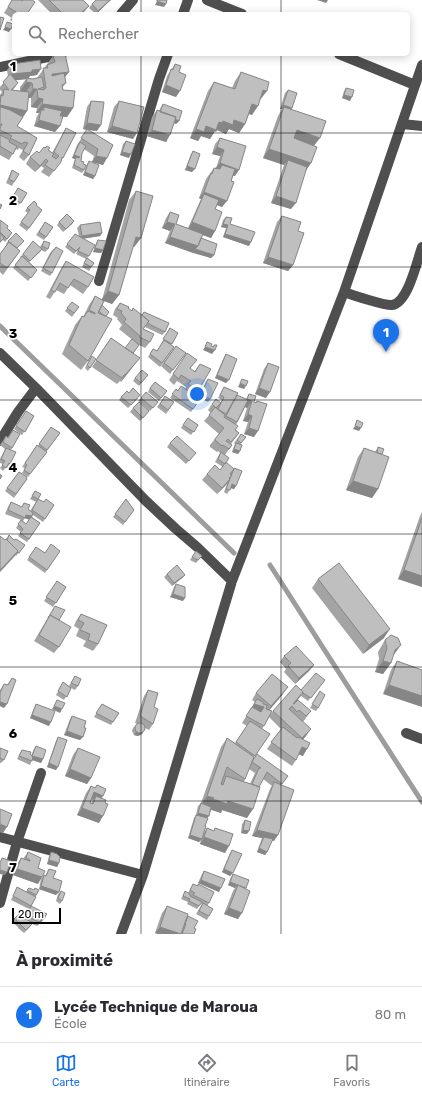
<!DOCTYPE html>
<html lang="fr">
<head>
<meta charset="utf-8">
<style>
  :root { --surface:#fff; --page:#f7f7f7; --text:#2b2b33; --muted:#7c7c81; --line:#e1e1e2; --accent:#1a73e8 }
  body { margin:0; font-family:Rubik,sans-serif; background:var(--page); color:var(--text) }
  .scale { position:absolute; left:12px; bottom:10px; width:49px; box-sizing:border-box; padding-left:4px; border:2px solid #000; border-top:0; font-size:11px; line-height:14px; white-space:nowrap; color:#000; -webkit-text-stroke:3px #fff; paint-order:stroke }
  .you { position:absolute; left:197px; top:394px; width:14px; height:14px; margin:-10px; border:3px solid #fff; border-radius:50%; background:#1a73e8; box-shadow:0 0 0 6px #1a73e833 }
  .badge { display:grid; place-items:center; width:26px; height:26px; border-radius:50%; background:var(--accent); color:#fff; font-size:13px; font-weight:700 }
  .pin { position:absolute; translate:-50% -33px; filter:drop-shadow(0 1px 2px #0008) }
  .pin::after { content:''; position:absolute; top:21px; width:14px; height:12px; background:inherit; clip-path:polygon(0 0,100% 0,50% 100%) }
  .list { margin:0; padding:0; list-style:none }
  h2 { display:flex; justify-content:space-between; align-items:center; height:52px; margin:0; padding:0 16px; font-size:17px }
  h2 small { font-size:13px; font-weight:400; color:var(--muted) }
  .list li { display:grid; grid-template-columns:26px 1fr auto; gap:12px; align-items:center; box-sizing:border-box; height:56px; padding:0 16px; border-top:1px solid var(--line) }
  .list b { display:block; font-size:15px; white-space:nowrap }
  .list p { margin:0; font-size:13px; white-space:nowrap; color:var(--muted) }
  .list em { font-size:13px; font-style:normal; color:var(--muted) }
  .icon { flex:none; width:22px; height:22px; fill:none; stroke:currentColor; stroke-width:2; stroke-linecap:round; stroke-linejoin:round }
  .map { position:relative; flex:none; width:422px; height:934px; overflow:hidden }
  .search { position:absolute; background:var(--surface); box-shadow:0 2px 10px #0003; left:12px; right:12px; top:12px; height:44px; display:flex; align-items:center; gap:10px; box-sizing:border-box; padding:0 14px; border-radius:6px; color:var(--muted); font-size:15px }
  .sheet { height:108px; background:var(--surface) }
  nav { display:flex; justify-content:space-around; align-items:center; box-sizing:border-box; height:56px; border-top:1px solid var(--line); background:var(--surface); font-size:11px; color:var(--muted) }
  nav a { display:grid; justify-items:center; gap:2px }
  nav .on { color:var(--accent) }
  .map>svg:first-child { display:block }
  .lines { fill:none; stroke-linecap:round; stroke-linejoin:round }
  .stream { stroke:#9d9d9d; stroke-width:5 }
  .minor { stroke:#4f4f4f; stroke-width:10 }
  .wall { fill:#a4a4a4; fill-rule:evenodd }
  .shaded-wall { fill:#868686 }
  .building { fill:#bfbfbf; stroke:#868686 }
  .grid { fill:none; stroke:#000; stroke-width:1; stroke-opacity:0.55 }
  .grid-label { font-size:13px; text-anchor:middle; font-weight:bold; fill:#000; stroke:#fff; stroke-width:3.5; stroke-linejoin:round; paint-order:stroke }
</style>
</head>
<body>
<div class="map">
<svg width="422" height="934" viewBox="0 0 422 934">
  <rect width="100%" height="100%" fill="#fff"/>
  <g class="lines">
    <path class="stream" d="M 0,326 L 234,553
      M 270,565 L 422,802"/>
    <path class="minor" d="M 207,0 L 242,14
      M 121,14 L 133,0
      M 183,14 L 188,0
      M 339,54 L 415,85
      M 0,67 L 62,54
      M 402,124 L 422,126
      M 99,281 L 159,79 L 168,54
      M 344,292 C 352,295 386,306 392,305 C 408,303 417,261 422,247
      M 0,353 L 36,388 L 146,501 L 176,529 L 197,547 L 232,581
      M 0,441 L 18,412 L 36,388
      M 406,733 L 422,739
      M 0,837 L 143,875
      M 0,903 L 17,842 L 41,773
      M 121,934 L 143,875 L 232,581 L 344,292 L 422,65"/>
  </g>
  <path class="wall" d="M 12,0 L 22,1 L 22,0 L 32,0 L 27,14 L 14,14 L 14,22 L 10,20 L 12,18 L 4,13 Z
    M 38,0 L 83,0 L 84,12 L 82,14 L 52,14 Z
    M 110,0 L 96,14 L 89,8 L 92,4 Z
    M 53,56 L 65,77 L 66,83 L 62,88 L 63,90 L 73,108 L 67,117 L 63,117 L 55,132 L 34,126 L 37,116 L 39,113 L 36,113 L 37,108 L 31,107 L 31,98 L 28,98 L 27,111 L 17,126 L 37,138 L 29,155 L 24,161 L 19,157 L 23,150 L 19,148 L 18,150 L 16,149 L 9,160 L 0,155 L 0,95 L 2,92 L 0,90 L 0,87 L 8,77 L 7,70 L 12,64 L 37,75 L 30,76 L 28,78 L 32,79 L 37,78 ZM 26,79 L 20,87 L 20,91 L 26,92 L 13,90 L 18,83 L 16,80 Z
    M 175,64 L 179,72 L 176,97 L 162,92 L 167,76 Z
    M 241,72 L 260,100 L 252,115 L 249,114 L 245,124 L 239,133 L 229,129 L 226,134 L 217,130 L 216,132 L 215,131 L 210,139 L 201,136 L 198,141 L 190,138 L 208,91 L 214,82 L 232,88 L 235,81 Z
    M 346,88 L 350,101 L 342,98 L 344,91 Z
    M 288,90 L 292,108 L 291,109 L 314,146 L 311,163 L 306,170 L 291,209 L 271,203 L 284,165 L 263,158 L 278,116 L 282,109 L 280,109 L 285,93 Z
    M 91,101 L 97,131 L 88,130 L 113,145 L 103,165 L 92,162 L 94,156 L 84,149 L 82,153 L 81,161 L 83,164 L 84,170 L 82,173 L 72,168 L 75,159 L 72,158 L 77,145 L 87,130 L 83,129 L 87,107 Z
    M 119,101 L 133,139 L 107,132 L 114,107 Z
    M 163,104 L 179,121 L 176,124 L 174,123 L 166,142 L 147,136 L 152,117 L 157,110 L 159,111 L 161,107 Z
    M 66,128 L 63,158 L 56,168 L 49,177 L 41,172 L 44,168 L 41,166 L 35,172 L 26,164 L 30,157 L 39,153 L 49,150 L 52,153 L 62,135 Z
    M 220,138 L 235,176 L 233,176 L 222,207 L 217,205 L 215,209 L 215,231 L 211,238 L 202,235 L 201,238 L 214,255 L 211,258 L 165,243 L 170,231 L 162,228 L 166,218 L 170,212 L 176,224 L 188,228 L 201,199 L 199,198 L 206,179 L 214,168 L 216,168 L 220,156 L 212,154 L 215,144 Z
    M 126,141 L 129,158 L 120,155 L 123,144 Z
    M 193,151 L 192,172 L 185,170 L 191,154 Z
    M 89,161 L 95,176 L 93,179 L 83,175 L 87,164 Z
    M 12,170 L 14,182 L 12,186 L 6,183 L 10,174 Z
    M 18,188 L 27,193 L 18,206 L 10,201 Z
    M 136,191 L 141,238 L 134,247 L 133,247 L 119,295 L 112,304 L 104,301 L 102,306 L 106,316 L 88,361 L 81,370 L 62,354 L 75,325 L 82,316 L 83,317 L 89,305 L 95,296 L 102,300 L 129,200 Z
    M 36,205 L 42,210 L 27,231 L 19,225 L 28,213 L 25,211 L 27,208 Z
    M 282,216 L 298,231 L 293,265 L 288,271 L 263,263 L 277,222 Z
    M 226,217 L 230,224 L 249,246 L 223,237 L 226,228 L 221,227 L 223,220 Z
    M 0,220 L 7,228 L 10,236 L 5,242 L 3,240 L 0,243 Z
    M 74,221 L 72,224 L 63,232 L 57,225 L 59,222 Z
    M 45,222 L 53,227 L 44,240 L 36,235 Z
    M 80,225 L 102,233 L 100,236 L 83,239 L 89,256 L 87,258 L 94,263 L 89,271 L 82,267 L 86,259 L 76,254 L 78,250 L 74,254 L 65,247 L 75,234 L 79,236 L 77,228 Z
    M 98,240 L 103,250 L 101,253 L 93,252 L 96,243 Z
    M 8,241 L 22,244 L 17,248 L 20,251 L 3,275 L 0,272 L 0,254 L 7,244 L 6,244 Z
    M 44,241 L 48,249 L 45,252 L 41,250 L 29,262 L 37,270 L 28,281 L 13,268 L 21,258 L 20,257 L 23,254 L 40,247 Z
    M 56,247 L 52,273 L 50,276 L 41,271 L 50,253 Z
    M 66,261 L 88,287 L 83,294 L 70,285 L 64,294 L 56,290 L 50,299 L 46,297 L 62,267 Z
    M 72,302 L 79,307 L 72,317 L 65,311 Z
    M 120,303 L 131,311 L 133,308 L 142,315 L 144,312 L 165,332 L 162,335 L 145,327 L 143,329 L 150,342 L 145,348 L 139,345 L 133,354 L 135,364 L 121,382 L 120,381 L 117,384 L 92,367 L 111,338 L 125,348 L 135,342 L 119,329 L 122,325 L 117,319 L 118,318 L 113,315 L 115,309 Z
    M 170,328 L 178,333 L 171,345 L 174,347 L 160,367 L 148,357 L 153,349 L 157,351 Z
    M 176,346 L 186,353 L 170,374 L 161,366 Z
    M 187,353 L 190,369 L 194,372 L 200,364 L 198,391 L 195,396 L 200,399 L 191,412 L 170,398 L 176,389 L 178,391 L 185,389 L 186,387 L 177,381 L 174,385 L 169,380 Z
    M 226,354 L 226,383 L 215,378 L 224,357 Z
    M 90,359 L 96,359 L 88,371 L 85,368 Z
    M 268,363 L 266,398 L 255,394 L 264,369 Z
    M 148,375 L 139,386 L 133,381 L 135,378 Z
    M 208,379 L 210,399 L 208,402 L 199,398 L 206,382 Z
    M 224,387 L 238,393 L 224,417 L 233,401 L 237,395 L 246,399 L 249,394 L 254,402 L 256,403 L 257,401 L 254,437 L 244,434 L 248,422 L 243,421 L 247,408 L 245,407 L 236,425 L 236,430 L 239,433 L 231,444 L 232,445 L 225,455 L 229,458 L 224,465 L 234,469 L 236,486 L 234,489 L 231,488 L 227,494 L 224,492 L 227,484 L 217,494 L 202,480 L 207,474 L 220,470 L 223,467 L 215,462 L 220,453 L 218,451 L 217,452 L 210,447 L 210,445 L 219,434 L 204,421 L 211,413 L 208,410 L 212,404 L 220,403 L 222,400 L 218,398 Z
    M 150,388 L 167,391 L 159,401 L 148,392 Z
    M 165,396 L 174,402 L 166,414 L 157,407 Z
    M 121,397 L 138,398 L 128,408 L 119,400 Z
    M 141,398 L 158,402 L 150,411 L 138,401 Z
    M 133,408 L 149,411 L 140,421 L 130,412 Z
    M 26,411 L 34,416 L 22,435 L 14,429 Z
    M 188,418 L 198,425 L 191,435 L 181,428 Z
    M 51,427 L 60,433 L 28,477 L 22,473 L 25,468 L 22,467 L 37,445 L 38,446 Z
    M 13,430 L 20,434 L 11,450 L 10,464 L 8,468 L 6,467 L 3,471 L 0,468 L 3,464 L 0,463 L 0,459 L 5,449 L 0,445 L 6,436 L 8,437 Z
    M 241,434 L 246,437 L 240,445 L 240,451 L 238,454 L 232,452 L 234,446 L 235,444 L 234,443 Z
    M 170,443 L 193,456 L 186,464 L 167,447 Z
    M 378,447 L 382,454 L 378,489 L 372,498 L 346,490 L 358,457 L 364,448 L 375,452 Z
    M 19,472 L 27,479 L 14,498 L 5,491 Z
    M 35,491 L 38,499 L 36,502 L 30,499 Z
    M 38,499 L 44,502 L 54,505 L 43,522 L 33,515 L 32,517 L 40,523 L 27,542 L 18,536 L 21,532 L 16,528 L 21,520 L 5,514 L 9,505 L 11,502 L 22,507 L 24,503 L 28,509 L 30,511 ZM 25,518 L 30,520 L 26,524 L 23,521 Z
    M 126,499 L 134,510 L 123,525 L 113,517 Z
    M 422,512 L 422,587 L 398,579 L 420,516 Z
    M 9,535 L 14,540 L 25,545 L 16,556 L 15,555 L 14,557 L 5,540 Z
    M 36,547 L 45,553 L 60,551 L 45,573 L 27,560 Z
    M 196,551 L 202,556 L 196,563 L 190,560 Z
    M 167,574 L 185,575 L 182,578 L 172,586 L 164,577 Z
    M 318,579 L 384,638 L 363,654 L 312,588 Z
    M 57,581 L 66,587 L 53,607 L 44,601 Z
    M 176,584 L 183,601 L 170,597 L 174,587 Z
    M 55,606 L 59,620 L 59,647 L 54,653 L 34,641 Z
    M 81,614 L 98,644 L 93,651 L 83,646 L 86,641 L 76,636 L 79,629 L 74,626 L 76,621 Z
    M 385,640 L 391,663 L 383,674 L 375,672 L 379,659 L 378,652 Z
    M 284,656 L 314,665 L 309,671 L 295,684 L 284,672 L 286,669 L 280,662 Z
    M 397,661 L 422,670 L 383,694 L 391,670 Z
    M 75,676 L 78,686 L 75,690 L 71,688 L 64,700 L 56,695 L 63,682 L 69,686 Z
    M 12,678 L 4,708 L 0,706 L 0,690 L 4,684 L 7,685 Z
    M 325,680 L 308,701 L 301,696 L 294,704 L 311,711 L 303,722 L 306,736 L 303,739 L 303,756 L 299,754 L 296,760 L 292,766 L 267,749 L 281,729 L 269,717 L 262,729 L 270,734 L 254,757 L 253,761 L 288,776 L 281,785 L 274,841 L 272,841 L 267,852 L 265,855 L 257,852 L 262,838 L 252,836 L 270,789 L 272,786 L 263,779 L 259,787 L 247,818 L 222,810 L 221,813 L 211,810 L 209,816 L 207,818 L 204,833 L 207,828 L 214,831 L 215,828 L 225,853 L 200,844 L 201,839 L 199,842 L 188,838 L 194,818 L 196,815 L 198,806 L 201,803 L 221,747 L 227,738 L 235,743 L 247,726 L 242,723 L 255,702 L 252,700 L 256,693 L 283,694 L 269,710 L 270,715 L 273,711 L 301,690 ZM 249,769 L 255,773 L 250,784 L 244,782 L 245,779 Z
    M 148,690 L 154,707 L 153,724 L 149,730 L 145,728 L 142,734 L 138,736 L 134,735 L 132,731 L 133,728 L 137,724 L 135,723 L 144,696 Z
    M 320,691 L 318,708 L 316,711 L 310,708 Z
    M 36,704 L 49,726 L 30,718 L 34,708 Z
    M 102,704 L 119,713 L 111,725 L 94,717 Z
    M 72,716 L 84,728 L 80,740 L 64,735 L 70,719 Z
    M 58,737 L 56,770 L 47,767 L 56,741 Z
    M 36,746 L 43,759 L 41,763 L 32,760 L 30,765 L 17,759 L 22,750 L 31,756 L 34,749 Z
    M 0,748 L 4,760 L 1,763 L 0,763 Z
    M 78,748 L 91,778 L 87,784 L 65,776 L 73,755 Z
    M 97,785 L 101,798 L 99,823 L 77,815 L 86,793 L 91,786 L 95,788 ZM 92,799 L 93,800 L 91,803 L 90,803 Z
    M 245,820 L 247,834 L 241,833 L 242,824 Z
    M 232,850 L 230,876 L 222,872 L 230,853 Z
    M 28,852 L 38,868 L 38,884 L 13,875 L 17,864 L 21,858 L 23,859 Z
    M 51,852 L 59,863 L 57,867 L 47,864 L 49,856 Z
    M 49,869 L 53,878 L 56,895 L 39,889 L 41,879 L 44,875 L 45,876 Z
    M 204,871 L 219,892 L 198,883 L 202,874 Z
    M 233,874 L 246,889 L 238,919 L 224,914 L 233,891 L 235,888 L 228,885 L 231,877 Z
    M 193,884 L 197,886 L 198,884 L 209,903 L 207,906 L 209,916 L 207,920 L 196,914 L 202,904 L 201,903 L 197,909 L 187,904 L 188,902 L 181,899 L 185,891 L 188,893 Z
    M 17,887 L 26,892 L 29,888 L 34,890 L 35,888 L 39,890 L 31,906 L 29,909 L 11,900 Z
    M 61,891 L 62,901 L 60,904 L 56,901 L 58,894 Z
    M 31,906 L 45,918 L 37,926 L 32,924 L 30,927 L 24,933 L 18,928 L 18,926 L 18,927 L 12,922 L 14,919 L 25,917 Z
    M 167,906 L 187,917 L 194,934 L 158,934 L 155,933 L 162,913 Z"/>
  <path class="shaded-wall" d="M 110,0 L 111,0 L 96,14 L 98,11 Z
    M 317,0 L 328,0 L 326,3 Z
    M 157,1 L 166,4 L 164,7 L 155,5 Z
    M 89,6 L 84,12 L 82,14 L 80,14 Z
    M 5,27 L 11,29 L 9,32 L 3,30 Z
    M 41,69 L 37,75 L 30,76 L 28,79 L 8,81 L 12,74 L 32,70 Z
    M 69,72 L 62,81 L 45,83 L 52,74 Z
    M 26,82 L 32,83 L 26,92 L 20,91 Z
    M 166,85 L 180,91 L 176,97 L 162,92 Z
    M 33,89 L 37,89 L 31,98 L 27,98 Z
    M 263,90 L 267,91 L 260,100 L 257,99 Z
    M 344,95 L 352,97 L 350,101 L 342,98 Z
    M 38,98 L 43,99 L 37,108 L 31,107 Z
    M 42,104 L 73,108 L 67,117 L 41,113 L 44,110 L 44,107 L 40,113 L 41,110 L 39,113 L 36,113 Z
    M 252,104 L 258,106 L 252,115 L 246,113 Z
    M 0,105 L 27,111 L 23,117 L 1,107 L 0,108 Z
    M 283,105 L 292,108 L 290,112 L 284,107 L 282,109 L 280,109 Z
    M 159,113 L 179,121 L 176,124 L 157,116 Z
    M 39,120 L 60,126 L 55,132 L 34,126 Z
    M 234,120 L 245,124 L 239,133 L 229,129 L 226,134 L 217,130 L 216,132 L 215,131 L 210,139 L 201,136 L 198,141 L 190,138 L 196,129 L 219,122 Z
    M 87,123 L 101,125 L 97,131 L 83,129 Z
    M 112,126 L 137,133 L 133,139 L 107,132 Z
    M 152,130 L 170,135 L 166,142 L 147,136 Z
    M 297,130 L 320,138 L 313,147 L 291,139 Z
    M 217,147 L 224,150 L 220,156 L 212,154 Z
    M 269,149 L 311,163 L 305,172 L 288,160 L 284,165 L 263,158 Z
    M 122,152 L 131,154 L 129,158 L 120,155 Z
    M 74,155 L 80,157 L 78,160 L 76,157 L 75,159 L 72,158 Z
    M 96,156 L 107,158 L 103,165 L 92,162 Z
    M 46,159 L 41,166 L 35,172 L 40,166 Z
    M 220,163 L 239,170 L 235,176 L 219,171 L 222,165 L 219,171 L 215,169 Z
    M 187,166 L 195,169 L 192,172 L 185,170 Z
    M 85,172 L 95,176 L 93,179 L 83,175 Z
    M 204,192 L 227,201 L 222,207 L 202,199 L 204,194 L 201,199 L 199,198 Z
    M 276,196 L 296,203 L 291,209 L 271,203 Z
    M 74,221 L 72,224 L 63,232 Z
    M 167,222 L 175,224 L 170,231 L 162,228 Z
    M 192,222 L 215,231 L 211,238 L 188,229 Z
    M 223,224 L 228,225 L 226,228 L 221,227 Z
    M 102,233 L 100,236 L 79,239 L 82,236 Z
    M 225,234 L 251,242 L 249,246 L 223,237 Z
    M 136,237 L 141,238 L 134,247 L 130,246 Z
    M 170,237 L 198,246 L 193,253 L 165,243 Z
    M 95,248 L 103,250 L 101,253 L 93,252 Z
    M 42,249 L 40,252 L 27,264 Z
    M 195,249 L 214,255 L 211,258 L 193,253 Z
    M 268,257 L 293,265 L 288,271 L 263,263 Z
    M 108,291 L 119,295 L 112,304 L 101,300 Z
    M 205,347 L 215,350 L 212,354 L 203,350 Z
    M 140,358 L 135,364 L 121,382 L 125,375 Z
    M 217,375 L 229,380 L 226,383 L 215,378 Z
    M 240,383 L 246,386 L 244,389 L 238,387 Z
    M 259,388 L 270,392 L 266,398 L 255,394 Z
    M 247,399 L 252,401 L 247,408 L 243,406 Z
    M 248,414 L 252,416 L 248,422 L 243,421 Z
    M 355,426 L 361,428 L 359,431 L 353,429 Z
    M 249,428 L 258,431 L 254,437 L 244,434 Z
    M 234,449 L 240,451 L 238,454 L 232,452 Z
    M 230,479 L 225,486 L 217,494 L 222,488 Z
    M 353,481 L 378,489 L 372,498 L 346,490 Z
    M 232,484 L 236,486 L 234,489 L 230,488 Z
    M 26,515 L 32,516 L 30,520 L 24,518 Z
    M 18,551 L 14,557 L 0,572 L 0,570 Z
    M 404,570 L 422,576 L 422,587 L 398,579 Z
    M 185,575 L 182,578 L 172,586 L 174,583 Z
    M 173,594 L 185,598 L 183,601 L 170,597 Z
    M 390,629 L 384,638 L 363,654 L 369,645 Z
    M 401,645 L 393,656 L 395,650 Z
    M 383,661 L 391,663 L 383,674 L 375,672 Z
    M 314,665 L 309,671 L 295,684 L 299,678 Z
    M 389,685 L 422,696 L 422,707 L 383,694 Z
    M 288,687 L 283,694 L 267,713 L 271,706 Z
    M 303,692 L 299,698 L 292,706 L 285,715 L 293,704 Z
    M 0,702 L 7,704 L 4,708 L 0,706 Z
    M 254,704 L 264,707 L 259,714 L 250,710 Z
    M 54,706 L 62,709 L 60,713 L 52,709 Z
    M 32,715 L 51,722 L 49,726 L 30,718 Z
    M 311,729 L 306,736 L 298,745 L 302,738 Z
    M 67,731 L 83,737 L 80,740 L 64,735 Z
    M 144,731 L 142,734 L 138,736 L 134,735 L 136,732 Z
    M 302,747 L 307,749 L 303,756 L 298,754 Z
    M 32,756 L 43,759 L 41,763 L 30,759 Z
    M 49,763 L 58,767 L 56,770 L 47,767 Z
    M 70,769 L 91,778 L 87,784 L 65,776 Z
    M 94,792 L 103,796 L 99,802 L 96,796 L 93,800 L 90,799 Z
    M 207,796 L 214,798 L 208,807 L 201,805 Z
    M 213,799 L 228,801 L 253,809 L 247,818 L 222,810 L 221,813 L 207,808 Z
    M 82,808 L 103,816 L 99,823 L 77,815 Z
    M 198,813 L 209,816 L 206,819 L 196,816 Z
    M 0,824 L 7,827 L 3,833 L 0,832 Z
    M 243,830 L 249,831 L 247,834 L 241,833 Z
    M 257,830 L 278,835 L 274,841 L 263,839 L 264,837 L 262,838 L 252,836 Z
    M 190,835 L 202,839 L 199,842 L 188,838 Z
    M 204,837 L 229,846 L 225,853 L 200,844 Z
    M 259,848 L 267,852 L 265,855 L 257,852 Z
    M 49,860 L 59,863 L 57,867 L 47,864 Z
    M 17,869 L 42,877 L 38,884 L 13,875 Z
    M 224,869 L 233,873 L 230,876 L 222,872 Z
    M 0,870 L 7,872 L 5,875 L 0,874 Z
    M 201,880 L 221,888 L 219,892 L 198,883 Z
    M 230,882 L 237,885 L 235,888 L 228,885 Z
    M 41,886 L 59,892 L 56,895 L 39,889 Z
    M 229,908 L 242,913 L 238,919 L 224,914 Z
    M 47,914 L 45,918 L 37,926 L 39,922 Z
    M 160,927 L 180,934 L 158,934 L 155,933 Z"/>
  <path class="building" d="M 12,0 L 20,0 L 22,1 L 23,0 L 32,0 L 35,2 L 27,14 L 15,14 L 16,12 L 8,7 Z
    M 49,0 L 83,0 L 89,6 L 80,14 L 66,14 L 64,12 L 62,13 Z
    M 96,0 L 110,0 L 98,11 L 92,4 Z
    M 157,0 L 167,0 L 166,4 L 157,1 Z
    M 0,17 L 4,18 L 0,30 Z
    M 7,22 L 13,24 L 11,29 L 5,27 Z
    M 65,54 L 69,72 L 53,74 L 52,74 L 52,76 L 64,73 L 66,83 L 62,85 L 63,90 L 75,91 L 73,108 L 42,104 L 43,99 L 38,98 L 37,89 L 33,89 L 32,83 L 26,82 L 27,78 L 32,79 L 42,77 L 44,87 L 38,89 L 44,90 L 44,89 L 46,88 L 43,68 L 48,68 L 47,65 L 55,62 L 53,56 Z
    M 40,60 L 41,69 L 32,70 L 32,72 L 12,74 L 12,64 Z
    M 175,64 L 181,66 L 179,72 L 186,75 L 180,91 L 166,85 L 171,69 L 173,70 Z
    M 241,72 L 269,82 L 267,91 L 263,90 L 258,106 L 252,104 L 245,124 L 234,120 L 233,125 L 223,121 L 222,123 L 219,122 L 216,130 L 206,126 L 204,132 L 196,129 L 214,82 L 235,89 Z
    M 10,74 L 18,83 L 11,90 L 29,92 L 27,111 L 0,105 L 1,95 L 3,96 L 4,89 L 9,90 L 3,82 Z
    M 346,88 L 354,90 L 352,97 L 344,95 Z
    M 288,90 L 297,93 L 292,108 L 283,105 Z
    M 91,101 L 104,102 L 101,125 L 87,123 Z
    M 119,101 L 144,107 L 137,133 L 112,126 Z
    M 163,104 L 182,111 L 179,121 L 175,119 L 176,117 L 160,112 Z
    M 1,107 L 10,110 L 23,117 L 17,126 L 37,138 L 29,155 L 23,151 L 28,143 L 24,142 L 22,144 L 10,138 L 12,136 L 0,130 L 0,128 L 2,124 L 1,124 L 0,125 L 0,109 Z
    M 44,107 L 62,111 L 60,116 L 63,116 L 60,126 L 39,120 L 41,110 L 44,110 Z
    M 284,107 L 326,121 L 320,138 L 297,130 L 294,138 L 317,147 L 311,163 L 269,149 Z
    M 157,110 L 176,117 L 170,135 L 152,130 Z
    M 66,128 L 76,133 L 63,158 L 62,157 L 61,162 L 54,171 L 45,165 L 48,161 L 46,159 L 40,166 L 30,157 L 37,151 L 39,153 L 44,147 L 45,148 L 47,146 L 50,148 L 48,150 L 54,154 L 52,156 L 56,159 L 59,156 L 54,152 Z
    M 87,129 L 113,145 L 107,158 L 96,156 L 98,149 L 81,138 Z
    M 0,135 L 10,140 L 9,142 L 17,146 L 13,154 L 0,146 Z
    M 220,138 L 246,146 L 239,170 L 220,163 L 224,150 L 217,147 Z
    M 126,141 L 135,144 L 131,154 L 122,152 Z
    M 80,142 L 86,146 L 82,153 L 81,161 L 84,162 L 83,164 L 86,165 L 84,170 L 74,165 L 76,157 L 79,158 L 80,157 L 74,155 Z
    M 193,151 L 200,154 L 195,169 L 187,166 Z
    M 288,160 L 307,167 L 296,203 L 276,196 Z
    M 89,161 L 99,165 L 95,176 L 85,172 Z
    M 222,165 L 235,169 L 231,181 L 234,182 L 227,201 L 204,192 L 211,173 L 212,174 L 214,168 L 220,169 Z
    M 12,170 L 19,174 L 14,182 L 9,179 Z
    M 18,188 L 27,193 L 21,203 L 12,198 Z
    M 136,191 L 153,196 L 141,238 L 136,237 L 119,295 L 108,291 Z
    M 204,194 L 219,200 L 215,209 L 222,212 L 215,231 L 192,222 Z
    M 34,201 L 37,204 L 36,205 L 42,210 L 29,228 L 21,222 L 30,210 L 27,208 Z
    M 0,204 L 2,205 L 0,209 Z
    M 170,212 L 179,215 L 176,224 L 203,234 L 198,246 L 170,237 L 175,224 L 167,222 Z
    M 67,214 L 74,221 L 66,229 L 59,222 Z
    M 282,216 L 301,222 L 298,231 L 304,233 L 293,265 L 268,257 Z
    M 226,217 L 232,218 L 230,224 L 255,232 L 251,242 L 225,234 L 228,225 L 223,224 Z
    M 0,220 L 8,226 L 7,228 L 12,233 L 7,239 L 0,232 Z
    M 45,222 L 53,227 L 46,237 L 39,232 Z
    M 100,222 L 102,233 L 82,236 L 80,225 Z
    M 0,233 L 4,238 L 0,242 Z
    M 16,233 L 24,241 L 17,248 L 8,241 Z
    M 75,234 L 95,245 L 89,256 L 78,251 L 80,247 L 76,251 L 67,244 Z
    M 201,238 L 217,244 L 214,255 L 195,249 L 198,246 Z
    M 98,240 L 106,241 L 103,250 L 95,248 Z
    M 33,241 L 42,249 L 30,261 L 23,254 Z
    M 44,241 L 50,243 L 48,249 L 42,246 Z
    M 9,242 L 20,251 L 7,268 L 0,263 L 0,254 Z
    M 56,247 L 63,251 L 52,273 L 43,268 L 53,250 L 54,250 Z
    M 22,256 L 37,270 L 31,278 L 15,265 Z
    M 87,258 L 94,263 L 91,267 L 84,263 Z
    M 66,261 L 94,277 L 88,287 L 74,279 L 68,288 L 60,283 L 55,292 L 51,290 Z
    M 95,296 L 104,301 L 98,313 L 112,319 L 88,361 L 69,345 L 82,316 L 84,317 L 88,311 L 95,314 L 95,313 L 89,310 Z
    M 72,302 L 79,307 L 74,313 L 67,308 Z
    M 120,303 L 129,307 L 128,308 L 132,311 L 133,308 L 149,321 L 143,329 L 154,334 L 150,342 L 139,337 L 140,336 L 124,322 L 126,319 L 121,313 L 122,311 L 117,309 Z
    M 102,305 L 109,312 L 106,316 L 103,315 L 99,311 Z
    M 144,312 L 169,323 L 165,332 L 147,323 L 149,321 L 142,315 Z
    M 170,328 L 178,333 L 172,344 L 163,339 Z
    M 111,338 L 140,358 L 125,375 L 124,375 L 122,378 L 96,360 Z
    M 132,339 L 139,345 L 133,353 L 125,348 Z
    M 164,340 L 174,347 L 162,363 L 150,354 L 153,349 L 157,351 Z
    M 207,342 L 212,344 L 211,346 L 214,347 L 214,345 L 217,345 L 215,350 L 205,347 Z
    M 176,346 L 186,353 L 173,370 L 164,363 Z
    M 187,353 L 197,360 L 190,368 L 195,372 L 200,364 L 211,369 L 198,391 L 188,384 L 191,381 L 181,375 L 179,379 L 173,374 Z
    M 226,354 L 237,359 L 229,380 L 217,375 Z
    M 92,356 L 96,359 L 90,368 L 87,365 Z
    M 268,363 L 279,367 L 270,392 L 259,388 Z
    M 142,370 L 148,375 L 141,383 L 135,378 Z
    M 208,379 L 218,383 L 210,399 L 201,394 Z
    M 242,379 L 248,381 L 246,386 L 240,383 Z
    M 155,382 L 167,391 L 161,398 L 150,388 Z
    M 181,386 L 200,399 L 193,409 L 172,394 L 176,389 L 178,391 Z
    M 224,387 L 238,393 L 226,414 L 218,409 L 224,397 L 220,395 Z
    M 133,388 L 140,395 L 131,405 L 121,397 L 127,391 L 129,393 Z
    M 146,392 L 158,402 L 153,408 L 141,398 Z
    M 249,394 L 256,396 L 254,402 L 256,403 L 257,401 L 267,404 L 258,431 L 249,428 L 252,416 L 248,414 L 252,401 L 247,399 Z
    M 237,395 L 248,400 L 237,422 L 226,416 Z
    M 165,396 L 174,402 L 168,410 L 160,404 Z
    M 216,399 L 221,403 L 216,408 L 212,404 Z
    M 139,402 L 149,411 L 143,418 L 133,408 Z
    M 215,407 L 225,415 L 224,417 L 238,426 L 235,430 L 239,433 L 231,442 L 228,439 L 226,441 L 232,445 L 229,449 L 223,445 L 222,446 L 215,440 L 215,439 L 224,428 L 209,415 Z
    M 26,411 L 34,416 L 25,432 L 16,426 Z
    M 188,418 L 198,425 L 194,432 L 183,425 Z
    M 357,420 L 363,423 L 361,428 L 355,426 Z
    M 51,427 L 60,433 L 47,450 L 39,444 Z
    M 13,430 L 20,434 L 12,448 L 3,442 L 6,436 L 8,438 Z
    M 241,434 L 246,437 L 241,443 L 237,440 Z
    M 177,436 L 196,453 L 189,461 L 170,443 Z
    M 236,443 L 242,445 L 240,451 L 234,449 Z
    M 37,445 L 47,452 L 30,474 L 24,470 L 27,465 L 25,463 Z
    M 378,447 L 384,449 L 382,454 L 377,453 Z
    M 6,448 L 16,452 L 10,464 L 9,463 L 6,468 L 2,465 L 5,461 L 1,459 Z
    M 364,448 L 389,457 L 378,489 L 353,481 Z
    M 221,452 L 229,458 L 225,464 L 218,459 Z
    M 226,462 L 234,469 L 230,474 L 232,475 L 229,478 L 230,479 L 222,488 L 207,474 L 215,465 L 220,470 Z
    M 234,468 L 242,471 L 236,486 L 232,484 L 230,490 L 226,489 L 233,471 L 234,469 Z
    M 19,472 L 27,477 L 26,479 L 27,479 L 16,494 L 7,488 Z
    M 0,474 L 2,476 L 0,479 Z
    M 35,491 L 41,494 L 38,499 L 32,496 Z
    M 38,499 L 44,502 L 46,499 L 54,505 L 45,519 L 32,510 Z
    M 126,499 L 134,510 L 125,522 L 115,514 Z
    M 11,502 L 22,507 L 24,503 L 30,505 L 28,509 L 33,513 L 32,516 L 26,515 L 25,518 L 8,510 Z
    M 31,517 L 40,523 L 29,539 L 20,533 L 23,529 L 18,524 L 21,520 L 26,524 Z
    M 422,518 L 422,576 L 404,570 Z
    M 9,535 L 14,540 L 16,539 L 25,545 L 19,553 L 17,552 L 18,551 L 7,540 Z
    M 0,536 L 5,540 L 6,539 L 18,551 L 0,570 Z
    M 51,544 L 60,551 L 47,570 L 29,557 L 36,547 L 45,553 Z
    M 196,551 L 202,556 L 198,560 L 192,557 Z
    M 339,563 L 390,629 L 369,645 L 318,579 Z
    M 177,565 L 185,575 L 174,583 L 167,574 Z
    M 57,581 L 66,587 L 56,603 L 46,597 Z
    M 176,584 L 185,587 L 185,598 L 173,594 Z
    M 55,606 L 65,610 L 59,620 L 50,615 L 48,618 Z
    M 81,614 L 107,625 L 98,644 L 88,640 L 90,634 L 80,630 L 84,623 L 78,620 Z
    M 50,615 L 71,627 L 59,647 L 39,635 Z
    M 391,635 L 398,638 L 401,645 L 395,650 L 391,663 L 383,661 L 387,648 L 385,640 Z
    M 296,646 L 314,665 L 299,678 L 288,666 L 291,663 L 284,656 Z
    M 397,661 L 422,670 L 422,696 L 389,685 Z
    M 316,673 L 325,680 L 311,698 L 303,693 L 303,692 L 301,690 Z
    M 272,674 L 288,687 L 271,706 L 256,693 Z
    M 75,676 L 81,679 L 78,686 L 71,683 Z
    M 12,678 L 16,680 L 7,704 L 0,702 L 0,693 L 4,684 L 8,685 Z
    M 63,682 L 71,688 L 67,697 L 58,691 Z
    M 296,685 L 303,692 L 293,704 L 294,704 L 298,700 L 311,711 L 306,716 L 299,710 L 297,712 L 292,706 L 289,709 L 311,729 L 302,738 L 273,711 Z
    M 148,690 L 158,693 L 154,707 L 158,709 L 153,724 L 140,716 Z
    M 320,691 L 325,695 L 318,708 L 312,704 Z
    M 257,699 L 263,702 L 263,704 L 267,705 L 266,709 L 272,711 L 264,726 L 246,716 L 252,707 L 261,712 L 264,707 L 254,704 Z
    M 57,700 L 65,703 L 62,709 L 54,706 Z
    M 36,704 L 55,711 L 51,722 L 32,715 Z
    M 102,704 L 119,713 L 113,722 L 96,713 Z
    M 72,716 L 86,721 L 84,728 L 86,728 L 83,737 L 67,731 Z
    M 250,721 L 270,734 L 255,756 L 236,742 Z
    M135 728a5 5 0 1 1 10 0a5 5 0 1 1-10 0Z
    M 283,727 L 297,738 L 298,737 L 310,743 L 307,749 L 302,747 L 296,760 L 271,742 Z
    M 58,737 L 67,740 L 58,767 L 49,763 Z
    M 227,738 L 254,757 L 245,779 L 227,767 L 221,784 L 223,785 L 226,776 L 260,787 L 253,809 L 228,801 L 227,804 L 213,799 L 214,798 L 207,796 Z
    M 36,746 L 46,750 L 43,759 L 32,756 Z
    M 0,748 L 8,751 L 4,760 L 0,758 Z
    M 78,748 L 100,757 L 91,778 L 70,769 Z
    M 22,750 L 31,752 L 30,754 L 33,757 L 32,761 L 19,756 Z
    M 257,754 L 288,776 L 282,784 L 267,772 L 259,787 L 252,784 L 259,768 L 261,768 L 252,762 Z
    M 274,782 L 294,790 L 278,835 L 257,830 Z
    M 97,785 L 106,789 L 103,796 L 94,792 L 90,803 L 93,804 L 96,796 L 106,800 L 105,803 L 108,804 L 103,816 L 82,808 L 91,786 L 95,788 Z
    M 201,803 L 211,807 L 209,816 L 198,813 Z
    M 0,809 L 12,814 L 7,827 L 0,824 Z
    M 196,815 L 208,818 L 205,826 L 206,826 L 202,839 L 190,835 Z
    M 245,820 L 251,822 L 249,831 L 243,830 Z
    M 207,828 L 214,831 L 215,828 L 233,834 L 229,846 L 204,837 Z
    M 264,837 L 273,839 L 267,852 L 259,848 Z
    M 232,850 L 242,854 L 233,873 L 224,869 Z
    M 28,852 L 41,858 L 38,868 L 45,871 L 42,877 L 17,869 L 21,858 L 30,861 L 30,860 L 26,858 Z
    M 51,852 L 57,854 L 60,857 L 59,863 L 49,860 Z
    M 2,858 L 11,861 L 7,872 L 0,870 L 0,863 Z
    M 49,869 L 56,871 L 53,878 L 62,881 L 59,892 L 41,886 L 44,875 L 46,876 Z
    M 204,871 L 225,879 L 221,888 L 201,880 Z
    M 233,874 L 249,880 L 246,888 L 230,882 Z
    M 193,884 L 198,886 L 198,884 L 214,892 L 209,903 L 193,895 L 195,893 L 190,890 Z
    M 238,885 L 250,891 L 242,913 L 229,908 Z
    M 17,887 L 36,897 L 31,906 L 13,896 Z
    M 29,888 L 34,890 L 35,888 L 39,890 L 36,895 L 27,890 Z
    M 61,891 L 65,893 L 62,901 L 58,898 Z
    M 185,891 L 190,894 L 190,896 L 202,902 L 199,906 L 189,901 L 190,899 L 183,896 Z
    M 203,903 L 213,909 L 209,916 L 199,911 Z
    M 31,906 L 47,914 L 39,922 L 26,916 Z
    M 167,906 L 188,914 L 181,934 L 160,927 Z
    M 20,913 L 25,917 L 24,918 L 33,923 L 26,930 L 20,924 L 21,923 L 20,923 L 14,919 Z
    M 188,916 L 198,921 L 194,928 L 196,929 L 194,934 L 182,934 L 186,924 L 185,924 Z"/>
  <path class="grid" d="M 141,0 L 141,14M 281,0 L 281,14M 141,54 L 141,934M 281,54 L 281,934M 0,133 L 422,133M 0,267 L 422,267M 0,400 L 422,400M 0,534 L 422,534M 0,667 L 422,667M 0,801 L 422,801"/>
  <g class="grid-label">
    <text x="13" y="71">1</text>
    <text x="13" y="205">2</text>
    <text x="13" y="338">3</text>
    <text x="13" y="472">4</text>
    <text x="13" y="605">5</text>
    <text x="13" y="738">6</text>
    <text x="13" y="872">7</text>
  </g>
</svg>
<div class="scale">20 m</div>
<div class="you"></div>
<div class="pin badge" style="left:386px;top:352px">1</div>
<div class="search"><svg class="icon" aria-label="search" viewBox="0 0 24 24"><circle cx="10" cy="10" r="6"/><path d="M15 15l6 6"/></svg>Rechercher</div>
</div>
<section class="sheet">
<h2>À proximité<small></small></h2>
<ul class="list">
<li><span class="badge">1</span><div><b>Lycée Technique de Maroua</b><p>École</p></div><em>80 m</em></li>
</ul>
</section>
<nav>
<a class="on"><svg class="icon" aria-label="map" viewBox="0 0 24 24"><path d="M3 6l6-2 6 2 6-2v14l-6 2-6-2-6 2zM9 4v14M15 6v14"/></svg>Carte</a>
<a><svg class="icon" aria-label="directions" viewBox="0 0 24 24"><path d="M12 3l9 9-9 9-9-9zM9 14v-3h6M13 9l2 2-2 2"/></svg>Itinéraire</a>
<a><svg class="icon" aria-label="saved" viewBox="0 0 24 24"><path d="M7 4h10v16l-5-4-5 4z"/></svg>Favoris</a>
</nav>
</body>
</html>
